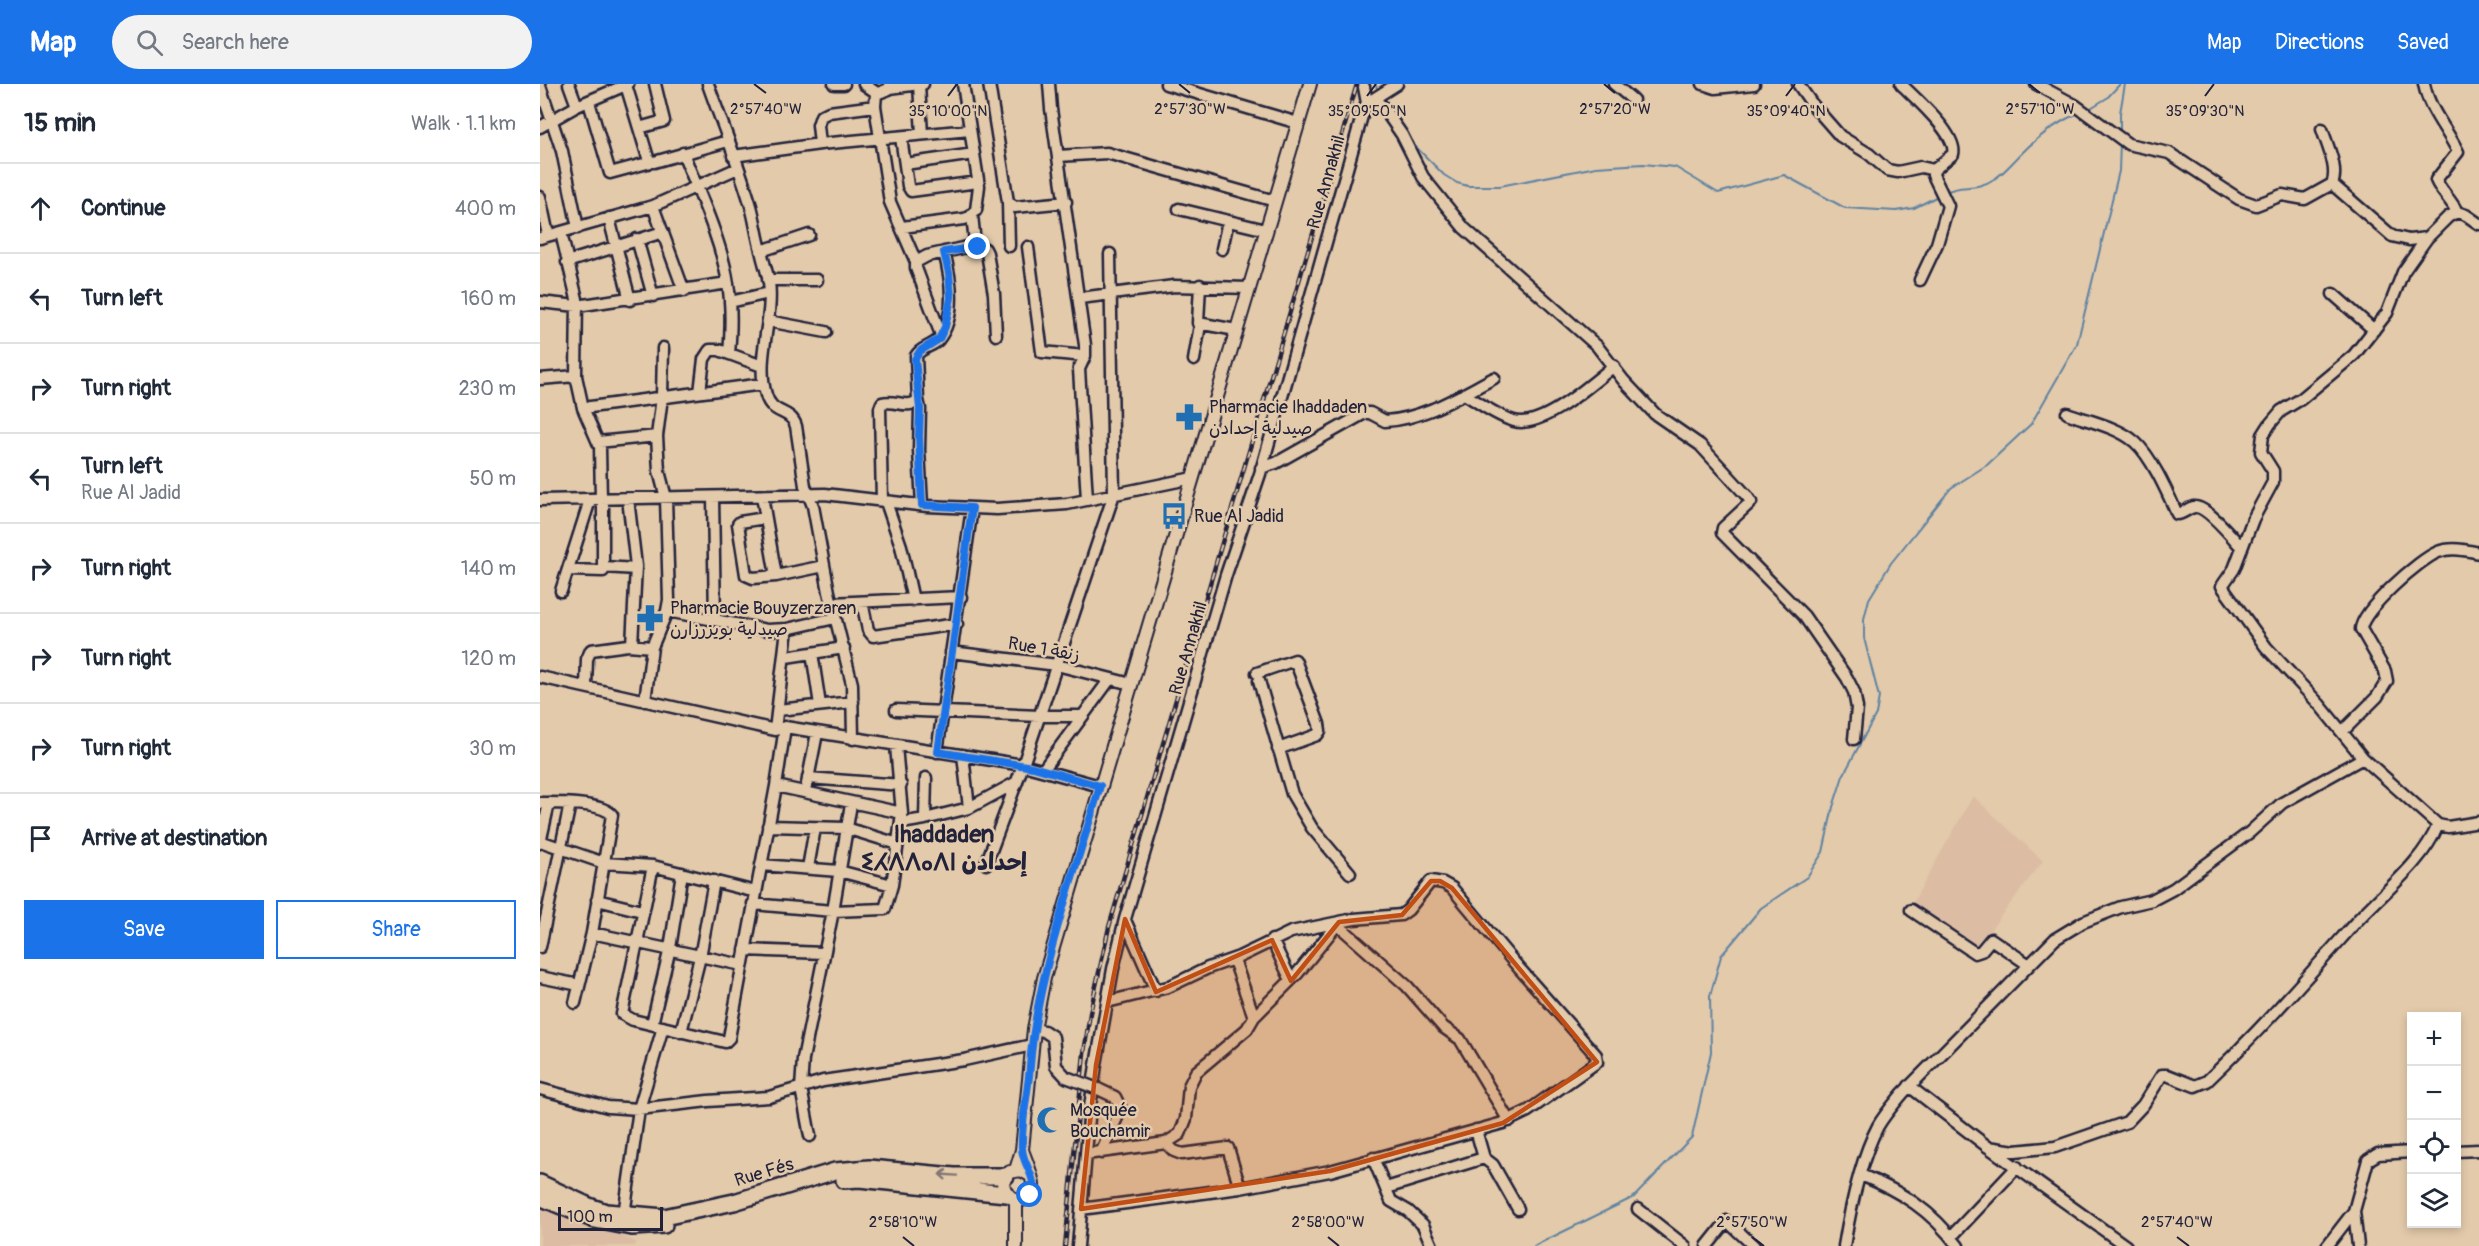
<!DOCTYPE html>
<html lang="en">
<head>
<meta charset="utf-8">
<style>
  :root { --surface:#fff; --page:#f2f2f3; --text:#1f2937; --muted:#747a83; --line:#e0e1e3; --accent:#1a73e8 }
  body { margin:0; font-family:Pangolin,"Playpen Sans Arabic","Noto Sans Tifinagh",sans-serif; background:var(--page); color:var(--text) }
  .controls { position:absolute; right:18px; bottom:18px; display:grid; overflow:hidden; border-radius:0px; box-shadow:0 3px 9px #0003 }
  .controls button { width:54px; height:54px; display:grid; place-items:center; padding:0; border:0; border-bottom:2px solid var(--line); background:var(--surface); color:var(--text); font:30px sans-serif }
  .scale { position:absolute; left:18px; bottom:15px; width:105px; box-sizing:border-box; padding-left:6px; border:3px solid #22223b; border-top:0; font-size:16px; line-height:21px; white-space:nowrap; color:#22223b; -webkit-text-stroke:4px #e3caab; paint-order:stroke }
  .stop { position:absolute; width:18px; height:18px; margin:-14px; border:4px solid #1a73e8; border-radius:50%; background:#fff }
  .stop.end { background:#1a73e8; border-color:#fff; box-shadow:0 2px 6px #0008 }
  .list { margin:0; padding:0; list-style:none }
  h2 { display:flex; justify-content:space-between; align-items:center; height:78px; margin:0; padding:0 24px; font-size:26px }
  h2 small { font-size:20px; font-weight:400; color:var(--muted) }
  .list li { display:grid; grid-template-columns:39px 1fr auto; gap:18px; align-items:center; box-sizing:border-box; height:90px; padding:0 24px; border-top:2px solid var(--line) }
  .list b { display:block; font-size:22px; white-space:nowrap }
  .list p { margin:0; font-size:20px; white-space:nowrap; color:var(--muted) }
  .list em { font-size:20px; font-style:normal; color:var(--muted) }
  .actions { display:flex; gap:12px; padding:18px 24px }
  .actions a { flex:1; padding:14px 0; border:2px solid var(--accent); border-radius:0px; text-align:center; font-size:21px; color:var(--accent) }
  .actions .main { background:var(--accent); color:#fff }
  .icon { flex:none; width:33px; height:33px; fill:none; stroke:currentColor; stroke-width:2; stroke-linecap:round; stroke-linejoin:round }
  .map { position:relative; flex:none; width:1939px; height:1162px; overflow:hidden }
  header { display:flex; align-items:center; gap:36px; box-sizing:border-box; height:84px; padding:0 30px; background:var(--accent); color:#fff }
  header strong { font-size:28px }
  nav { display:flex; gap:33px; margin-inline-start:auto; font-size:21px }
  .search { width:420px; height:54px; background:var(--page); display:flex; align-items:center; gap:15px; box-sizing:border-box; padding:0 21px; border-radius:33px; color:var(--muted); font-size:22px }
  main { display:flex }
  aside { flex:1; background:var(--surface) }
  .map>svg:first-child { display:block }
  .built { fill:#dcbda3 }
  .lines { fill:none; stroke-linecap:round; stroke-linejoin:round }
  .stream { stroke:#5f83a2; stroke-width:2 }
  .minor-casing { stroke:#22223b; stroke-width:15 }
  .major-casing { stroke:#22223b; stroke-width:16 }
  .highway-casing { stroke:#22223b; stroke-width:20 }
  .minor { stroke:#e3caab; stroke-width:10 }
  .major { stroke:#e3caab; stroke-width:12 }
  .highway { stroke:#e3caab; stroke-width:15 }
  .rail-casing { stroke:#22223b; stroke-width:4.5 }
  .rail { stroke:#e3caab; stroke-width:2; stroke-dasharray:7; stroke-linecap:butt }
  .minor-bridge-casing { stroke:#22223b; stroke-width:15; stroke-linecap:butt }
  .minor-bridge { stroke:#e3caab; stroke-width:10 }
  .oneway { stroke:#827673 }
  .route { stroke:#1a73e8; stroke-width:8 }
  .marked { fill:#c04e15; fill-opacity:0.2; stroke:#c04e15; stroke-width:4.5; stroke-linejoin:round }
  .ticks { fill:none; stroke:#22223b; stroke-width:2 }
  .labels { text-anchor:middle; stroke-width:5; stroke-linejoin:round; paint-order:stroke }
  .street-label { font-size:18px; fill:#22223b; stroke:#e3caab }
  .poi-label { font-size:18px; fill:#22223b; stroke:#e3caab; text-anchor:start }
  .district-label { font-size:24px; font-weight:bold; fill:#22223b; stroke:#e3caab }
  .ticks-label { font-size:15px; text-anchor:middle; fill:#22223b; stroke:#e3caab; stroke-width:5; stroke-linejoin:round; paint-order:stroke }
</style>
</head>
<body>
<header>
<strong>Map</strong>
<div class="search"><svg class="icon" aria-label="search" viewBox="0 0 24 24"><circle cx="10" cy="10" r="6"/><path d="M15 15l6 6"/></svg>Search here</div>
<nav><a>Map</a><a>Directions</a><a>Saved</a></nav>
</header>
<main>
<aside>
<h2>15 min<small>Walk · 1.1 km</small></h2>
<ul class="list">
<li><svg class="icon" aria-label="ahead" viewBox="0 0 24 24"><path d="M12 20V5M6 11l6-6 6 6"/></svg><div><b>Continue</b></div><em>400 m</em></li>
<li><svg class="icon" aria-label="left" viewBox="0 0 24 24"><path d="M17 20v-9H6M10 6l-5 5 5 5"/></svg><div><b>Turn left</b></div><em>160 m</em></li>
<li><svg class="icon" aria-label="right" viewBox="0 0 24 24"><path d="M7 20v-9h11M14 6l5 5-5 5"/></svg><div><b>Turn right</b></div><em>230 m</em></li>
<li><svg class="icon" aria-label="left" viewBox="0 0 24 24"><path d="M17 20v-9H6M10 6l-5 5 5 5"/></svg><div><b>Turn left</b><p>Rue Al Jadid</p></div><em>50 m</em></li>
<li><svg class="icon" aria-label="right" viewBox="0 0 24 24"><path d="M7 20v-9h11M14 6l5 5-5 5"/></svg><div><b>Turn right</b></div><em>140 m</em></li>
<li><svg class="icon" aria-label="right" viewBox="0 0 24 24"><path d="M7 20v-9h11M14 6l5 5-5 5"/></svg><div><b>Turn right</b></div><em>120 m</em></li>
<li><svg class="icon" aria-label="right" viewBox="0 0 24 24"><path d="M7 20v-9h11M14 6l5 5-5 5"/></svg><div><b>Turn right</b></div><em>30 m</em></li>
<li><svg class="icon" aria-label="arrive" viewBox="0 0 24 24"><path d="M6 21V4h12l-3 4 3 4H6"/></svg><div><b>Arrive at destination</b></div></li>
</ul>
<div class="actions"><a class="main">Save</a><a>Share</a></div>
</aside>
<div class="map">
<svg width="1939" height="1162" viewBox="0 0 1939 1162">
  <rect width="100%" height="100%" fill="#e3caab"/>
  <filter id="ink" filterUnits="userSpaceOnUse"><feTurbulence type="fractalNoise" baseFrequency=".0167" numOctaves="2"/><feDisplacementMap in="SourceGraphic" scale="12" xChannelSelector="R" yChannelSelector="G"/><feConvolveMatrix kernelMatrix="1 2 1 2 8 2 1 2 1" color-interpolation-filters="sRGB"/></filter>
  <g filter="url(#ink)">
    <path class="built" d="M 1433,712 L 1503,777 L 1435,866 L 1372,820 Z
      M 0,1114 L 97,1159 L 94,1162 L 0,1162 Z"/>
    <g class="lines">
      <path class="stream" d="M 835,0 L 839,8
        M 1549,25 L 1567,14 L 1580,0
        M 1580,49 L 1580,29 L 1585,0
        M 871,58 L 904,91 L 917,99 L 928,102 L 960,102 L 1056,83 L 1103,80 L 1135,83 L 1178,109 L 1244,91 L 1305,124 L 1356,127 L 1374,124 L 1398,112
        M 1406,108 C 1423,99 1435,108 1454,95 C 1463,90 1471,80 1478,73 C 1496,54 1514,40 1538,29
        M 994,1162 L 1094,1113 L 1152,1053 L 1171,968 L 1170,912 L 1181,872 L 1221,824 L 1267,793 L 1283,768 L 1293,723 L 1303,692 L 1336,630 L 1339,613 L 1324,554 L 1324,535 L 1329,515 L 1351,479 L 1411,404 L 1447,381 L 1491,340 L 1537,260 L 1579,87 L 1580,58"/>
      <defs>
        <path id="minor" d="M 29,0 L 37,22
          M 168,0 C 182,40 199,81 211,122 C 215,136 217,152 221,166 C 223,177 227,187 229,198 C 234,236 215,274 226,311 C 232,332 250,324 256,342 L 265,402 L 273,422 L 289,508 L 312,600 L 313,655
          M 294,0 L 304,0
          M 324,0 L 337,9
          M 350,0 L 349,5 L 336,10 L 335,22 L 350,118 L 376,178
          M 449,0 L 468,118 L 475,123 L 526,118
          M 509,0 L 511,25 L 545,261 L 545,272 L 539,285 L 547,415
          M 626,0 L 758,39
          M 1074,0 L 1093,16
          M 1163,0 L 1175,4 L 1214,0
          M 1258,0 L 1272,20 L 1300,52 L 1329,70 L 1347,86 L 1358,88 L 1381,83 L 1394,86
          M 1361,0 C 1374,13 1418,51 1413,70 L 1394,86
          M 1496,0 L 1535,21 L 1588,60 L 1629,69 L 1699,115 L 1716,121 L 1742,111 L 1765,115 L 1792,100 C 1799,85 1787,61 1782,45
          M 1884,0 C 1889,26 1907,45 1918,68 L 1896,96 C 1901,108 1911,115 1917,128
          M 86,1 L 109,77 L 114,78 L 188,57
          M 0,2 L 22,67 L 38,144
          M 824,3 L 827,19
          M 350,4 L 379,0
          M 834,15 L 842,22 L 862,51 L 883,93 L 924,144 L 1057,262 L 1084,297 L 1115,330 L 1160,361 L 1207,412 L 1211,418 L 1183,444 L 1182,449 L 1264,532 L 1307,594 L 1314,608 L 1317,624 L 1314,655
          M 49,18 L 70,89 L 111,78
          M 0,43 L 37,22 L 88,0
          M 99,44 L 124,37 L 115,0
          M 382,50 L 379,1 L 383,0
          M 361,53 L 368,102 L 371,107 L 438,98
          M 280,60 L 430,46
          M 143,69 C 159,109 182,158 188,200 C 192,223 191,247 189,270
          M 193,72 L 280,60 L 278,41 L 281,32 L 289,28 L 335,22
          M 518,72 L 567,69 L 735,117
          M 365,80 L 434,70
          M 1792,100 L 1852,152 L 1869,156 L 1887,154
          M 0,113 L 8,151
          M 468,118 L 469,162
          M 113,122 L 144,207
          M 639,125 L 726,146
          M 432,131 L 435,159 L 445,165 L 447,169 L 454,210 L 456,251
          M 69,134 L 90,216
          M 1939,140 L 1926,131 L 1917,128 L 1908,133 L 1887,154 L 1863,188 L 1847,229 L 1814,271 L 1761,315 L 1741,327 L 1730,340 L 1723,351 L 1721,368 L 1733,387 L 1733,398 L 1713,435 L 1694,485 L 1682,502 L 1726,563 L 1779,620 L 1823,674 L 1898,741 L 1908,743 L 1939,738
          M 362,143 L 424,135 L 430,133 L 436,126 L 439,102 L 423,0
          M 21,149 L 37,215 L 36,292 L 43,324 L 60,363 L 61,416
          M 0,154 L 113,122 L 198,84
          M 97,155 L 113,212
          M 488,163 L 502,268 L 545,272
          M 682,165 L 688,137
          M 221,167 L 269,151
          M 27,178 L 123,148
          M 228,196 L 277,196
          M 1380,196 L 1397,160 L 1408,122 L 1393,91 L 1394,86
          M 660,201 L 658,239 L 696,246
          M 1793,210 L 1834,246
          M 540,214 L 634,202 L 709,204
          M 0,218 L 37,222 L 188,199
          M 190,218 L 229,209
          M 228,237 L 286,248
          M 401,251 L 376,184 L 376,178 L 387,172 L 436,161
          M 654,276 L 660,241
          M 0,295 L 36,292
          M 160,308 L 164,275 L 170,266 L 179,266 L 222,282
          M 924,310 C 940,319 956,332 974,337 C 1003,345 1052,299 1074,282
          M 378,316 L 380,325 L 379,366 L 382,421
          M 43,324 L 223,300
          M 1527,329 C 1548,337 1578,343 1595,358 C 1612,373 1628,410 1637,430 C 1643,430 1648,424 1654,423 C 1666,421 1694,455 1702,464
          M 58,358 L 117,352
          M 721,384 L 736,379 L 825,329 L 830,329 L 845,337 C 884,335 921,311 954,294
          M 222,412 L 236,492 L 284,482
          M 173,413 L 175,536
          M 88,415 L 96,482 L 92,561
          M 0,416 L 285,410 L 387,422 L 457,425 L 527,420 L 653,394
          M 342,417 L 340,324 L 342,319 C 355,315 368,326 378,316 L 376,272 C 381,263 392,263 398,256 C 418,232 411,194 404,168
          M 346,418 L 361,462 L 373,516
          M 225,434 L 200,438 L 198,440 L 206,491 L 213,494 L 236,492
          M 64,483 L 96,485
          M 29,486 L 63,487 L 63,416
          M 21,507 L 50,416
          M 322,518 L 328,546 L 333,552 L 417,540
          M 291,519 L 421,513
          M 127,527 L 227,546 L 247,545 L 295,534
          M 411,568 L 517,581 L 591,600
          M 272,569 L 280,621
          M 246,573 L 304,564
          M 717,589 L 755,576 L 779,640 L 780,647 L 777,651 L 738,665
          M 0,593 L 235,646 L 245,643 L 483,681 L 560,702
          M 719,597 L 752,710 L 772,744 L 810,789
          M 46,603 L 47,575 L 51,566 L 88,561 L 112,563
          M 105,617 L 112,563 L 127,527 L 129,516 L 126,414 L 119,387 L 117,352 L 122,313 L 123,264
          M 238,626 L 313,618
          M 356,626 L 500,632 L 542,632
          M 235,646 L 247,545
          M 1802,648 L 1837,613 L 1847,597 L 1845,587 L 1821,545 C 1822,526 1880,475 1898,468 C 1911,463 1926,466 1939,469
          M 397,668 L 432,424
          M 423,671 L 429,724
          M 503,686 L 570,595
          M 268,694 L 361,701
          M 267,700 L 277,649
          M 236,702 L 362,729
          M 0,719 C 16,719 62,718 72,731 L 52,849 L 35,919
          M 385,735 L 386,694
          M 361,739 L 385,735 L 429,724 L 477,698
          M 228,742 L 306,744 L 358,760
          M 0,757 L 64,779 L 113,782 L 216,808
          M 0,759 L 9,719
          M 446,780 L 483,681 L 574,410 L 570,170
          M 221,781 L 299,787 L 352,801
          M 113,782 L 82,930 L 93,936 L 185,958 L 189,954 L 236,702 L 245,643
          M 268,784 L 275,744
          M 57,816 L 102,827
          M 213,820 L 293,827 L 345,825 L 352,801 L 362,729 L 356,662
          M 1371,826 L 1435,869 L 1441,867 L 1451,855 L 1489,881
          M 585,836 L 616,907
          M 797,840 L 867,902 L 903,943 L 920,955 L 969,1037
          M 52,849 L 202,881
          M 732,856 L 751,896
          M 0,863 L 30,720
          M 205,866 L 284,869
          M 694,876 L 714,933
          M 0,893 L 39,901
          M 112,940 L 130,864 L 142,789
          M 494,945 L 504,947 L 513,953 L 516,982 L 526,993
          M 141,948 L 160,873 L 174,797
          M 1369,1002 L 1448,1063 L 1586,1162
          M 0,1005 L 68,1023 L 99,1025 L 168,1017 L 229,1013 L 283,997 L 424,976 L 492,961
          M 558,1005 L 575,1013 L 581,1025 L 561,1069
          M 936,1046 L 944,1074 L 953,1081 L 978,1125
          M 270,1052 L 261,1004 L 263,975 L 293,827 L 311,720
          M 626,1059 L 634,1067 L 642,1070 L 688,1064 L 700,1104
          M 1448,1063 L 1475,1067 L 1515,1063 L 1587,1038 L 1603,1021 L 1622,991 L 1627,991 L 1655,1002 L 1667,997 C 1720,947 1767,893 1815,839 C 1843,808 1882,780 1898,741
          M 1916,1067 L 1939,1066
          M 546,1070 L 626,1059 L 640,1050 L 646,1035 L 649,1002 L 656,988 L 707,945 L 714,933 L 757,890 L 799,838
          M 833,1074 L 851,1117 L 868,1127 L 883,1141 L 892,1162
          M 1321,1091 C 1362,1108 1391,1126 1418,1162
          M 846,1104 L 944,1074
          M 541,1125 L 700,1104 L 790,1087 L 963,1039 L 988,1027 L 1057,978 L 1056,971 L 978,883 L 912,804 L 903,799 L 891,797 L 868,826 L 861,831 L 814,835 L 751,848 L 699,873 L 668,884 L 628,903 L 567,918
          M 1098,1125 L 1145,1162
          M 1814,1127 L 1818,1162
          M 84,1131 L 99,1025 L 123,943
          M 1411,1153 L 1477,1083
          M 538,1162 L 550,1023 L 556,981 L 573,885 L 585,835 L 686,491 L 720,390 L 824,25 L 827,19 L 857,0
          M 1167,1162 L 1187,1137 L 1214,1162
          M 1304,1162 C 1310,1126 1321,1074 1338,1042 C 1345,1030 1354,1020 1363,1009 L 1515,855 L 1543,838 L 1581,823 L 1612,816 L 1633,805 L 1710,748 L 1742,719 L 1823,674
          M 1787,1162 L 1814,1127 L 1828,1076 L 1838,1070 L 1872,1068"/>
        <path id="major" d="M 482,1066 C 485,1075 494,1095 493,1103 C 491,1123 464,1119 463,1098 L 470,1088 L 481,1086 L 490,1091
          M 476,1086 L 482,1066 L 494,945 L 504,894 L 770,0
          M 476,1116 L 476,1162"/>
        <path id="highway" d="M 304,1096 L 319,1095 L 466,1110
          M 0,1099 L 49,1122 L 66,1128 L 124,1133 L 194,1118 L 295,1087 L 329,1084 L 414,1092 L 466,1092
          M 0,1113 L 55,1136 L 92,1143 L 124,1141"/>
      </defs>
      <use href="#minor" class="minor-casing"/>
      <use href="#major" class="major-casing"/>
      <use href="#highway" class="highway-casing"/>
      <use href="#minor" class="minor"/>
      <use href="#major" class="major"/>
      <use href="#highway" class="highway"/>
      <defs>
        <path id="rail" d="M 525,1162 L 544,969 L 550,929 L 569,843 L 817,0"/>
      </defs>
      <use href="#rail" class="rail-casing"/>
      <use href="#rail" class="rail"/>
      <defs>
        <path id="minor-bridge" d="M 526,993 L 558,1005"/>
      </defs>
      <use href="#minor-bridge" class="minor-bridge-casing"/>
      <use href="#minor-bridge" class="minor-bridge"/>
    </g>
    <defs><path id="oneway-shaft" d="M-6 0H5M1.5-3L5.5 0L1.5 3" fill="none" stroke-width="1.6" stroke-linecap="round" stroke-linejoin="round" transform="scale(1.5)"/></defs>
    <use class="oneway" href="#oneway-shaft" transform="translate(408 1091) rotate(-176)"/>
  </g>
  <g class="lines" filter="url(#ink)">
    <path class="route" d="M 438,163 L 404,168 L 409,189 L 411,214 L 405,243 L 399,255 L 380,267 L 375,275 L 380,325 L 379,352 L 382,421 L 432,424 L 398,668 L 493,683 L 560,702 C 534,792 497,889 490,982 C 488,1009 481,1037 482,1064 C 482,1081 500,1095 490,1111"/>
  </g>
  <path class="marked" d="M 891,797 L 900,797 L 912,804 L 1057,978 L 963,1039 L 790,1087 L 541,1125 L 556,981 L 585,835 L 616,908 L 732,856 L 751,897 L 799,838 L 862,831 Z"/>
  <path class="ticks" d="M 214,0 L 226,9M 639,0 L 650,9M 1064,0 L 1075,9M 1489,0 L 1500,9M 408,12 L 417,0M 827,12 L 836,0M 1246,12 L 1255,0M 1665,12 L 1674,0M 363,1153 L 374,1162M 788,1153 L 799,1162M 1212,1153 L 1224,1162M 1637,1153 L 1649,1162"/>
  <defs>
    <symbol id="pharmacy-bare" viewBox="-9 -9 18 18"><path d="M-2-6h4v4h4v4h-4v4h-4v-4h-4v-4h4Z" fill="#1f6fb2" stroke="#e3caab" stroke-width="2.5" paint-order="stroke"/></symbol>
    <symbol id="bus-bare" viewBox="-9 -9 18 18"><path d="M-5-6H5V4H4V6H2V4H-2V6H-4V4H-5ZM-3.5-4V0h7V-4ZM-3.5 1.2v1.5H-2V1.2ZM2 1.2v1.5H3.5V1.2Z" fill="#1f6fb2" stroke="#e3caab" stroke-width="2.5" paint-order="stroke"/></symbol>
    <symbol id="mosque-bare" viewBox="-9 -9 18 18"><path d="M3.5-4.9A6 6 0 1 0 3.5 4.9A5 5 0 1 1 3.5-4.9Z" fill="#1f6fb2" stroke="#e3caab" stroke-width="2.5" paint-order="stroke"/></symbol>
  </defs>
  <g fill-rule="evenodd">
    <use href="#pharmacy-bare" x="630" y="314" width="38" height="38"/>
    <use href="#bus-bare" x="615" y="413" width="38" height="38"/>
    <use href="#pharmacy-bare" x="91" y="515" width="38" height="38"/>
    <use href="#mosque-bare" x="491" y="1017" width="38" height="38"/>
  </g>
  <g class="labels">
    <g class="street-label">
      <text transform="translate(786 98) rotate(-74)" y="6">Rue Annakhil</text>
      <text transform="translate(648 564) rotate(-74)" y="6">Rue Annakhil</text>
      <text transform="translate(504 565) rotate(10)" y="6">Rue 1 زنقة</text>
      <text transform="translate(224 1088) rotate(-17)" y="6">Rue Fés</text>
    </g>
    <g class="poi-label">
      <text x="669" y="329">Pharmacie Ihaddaden<tspan x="669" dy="21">صيدلية إحدادن</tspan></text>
      <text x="654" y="438">Rue Al Jadid</text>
      <text x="130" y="530">Pharmacie Bouyzerzaren<tspan x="130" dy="21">صيدلية بويزرزارن</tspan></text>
      <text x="530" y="1032">Mosquée<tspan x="530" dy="21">Bouchamir</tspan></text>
    </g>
    <g class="district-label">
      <text x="404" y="758">Ihaddaden<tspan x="404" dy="28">ⵉⵃⴷⴷⴰⴷⵏ إحدادن</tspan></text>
    </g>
  </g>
  <g class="ticks-label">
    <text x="226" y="30">2°57'40"W</text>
    <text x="650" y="30">2°57'30"W</text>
    <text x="1075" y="30">2°57'20"W</text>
    <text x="1500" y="30">2°57'10"W</text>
    <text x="408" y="32">35°10'00"N</text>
    <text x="827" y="32">35°09'50"N</text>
    <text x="1246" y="32">35°09'40"N</text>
    <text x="1665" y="32">35°09'30"N</text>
    <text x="363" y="1143">2°58'10"W</text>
    <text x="788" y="1143">2°58'00"W</text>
    <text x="1212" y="1143">2°57'50"W</text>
    <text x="1637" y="1143">2°57'40"W</text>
  </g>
</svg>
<div class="controls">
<button>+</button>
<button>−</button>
<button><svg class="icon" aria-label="locate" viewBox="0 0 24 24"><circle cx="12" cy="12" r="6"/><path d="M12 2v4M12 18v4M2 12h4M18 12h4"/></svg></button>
<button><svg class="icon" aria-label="layers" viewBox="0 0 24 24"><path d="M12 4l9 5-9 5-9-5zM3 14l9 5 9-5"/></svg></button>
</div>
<div class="scale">100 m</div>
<div class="stop" style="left:490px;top:1111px"></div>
<div class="stop end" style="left:438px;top:163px"></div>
</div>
</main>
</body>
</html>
